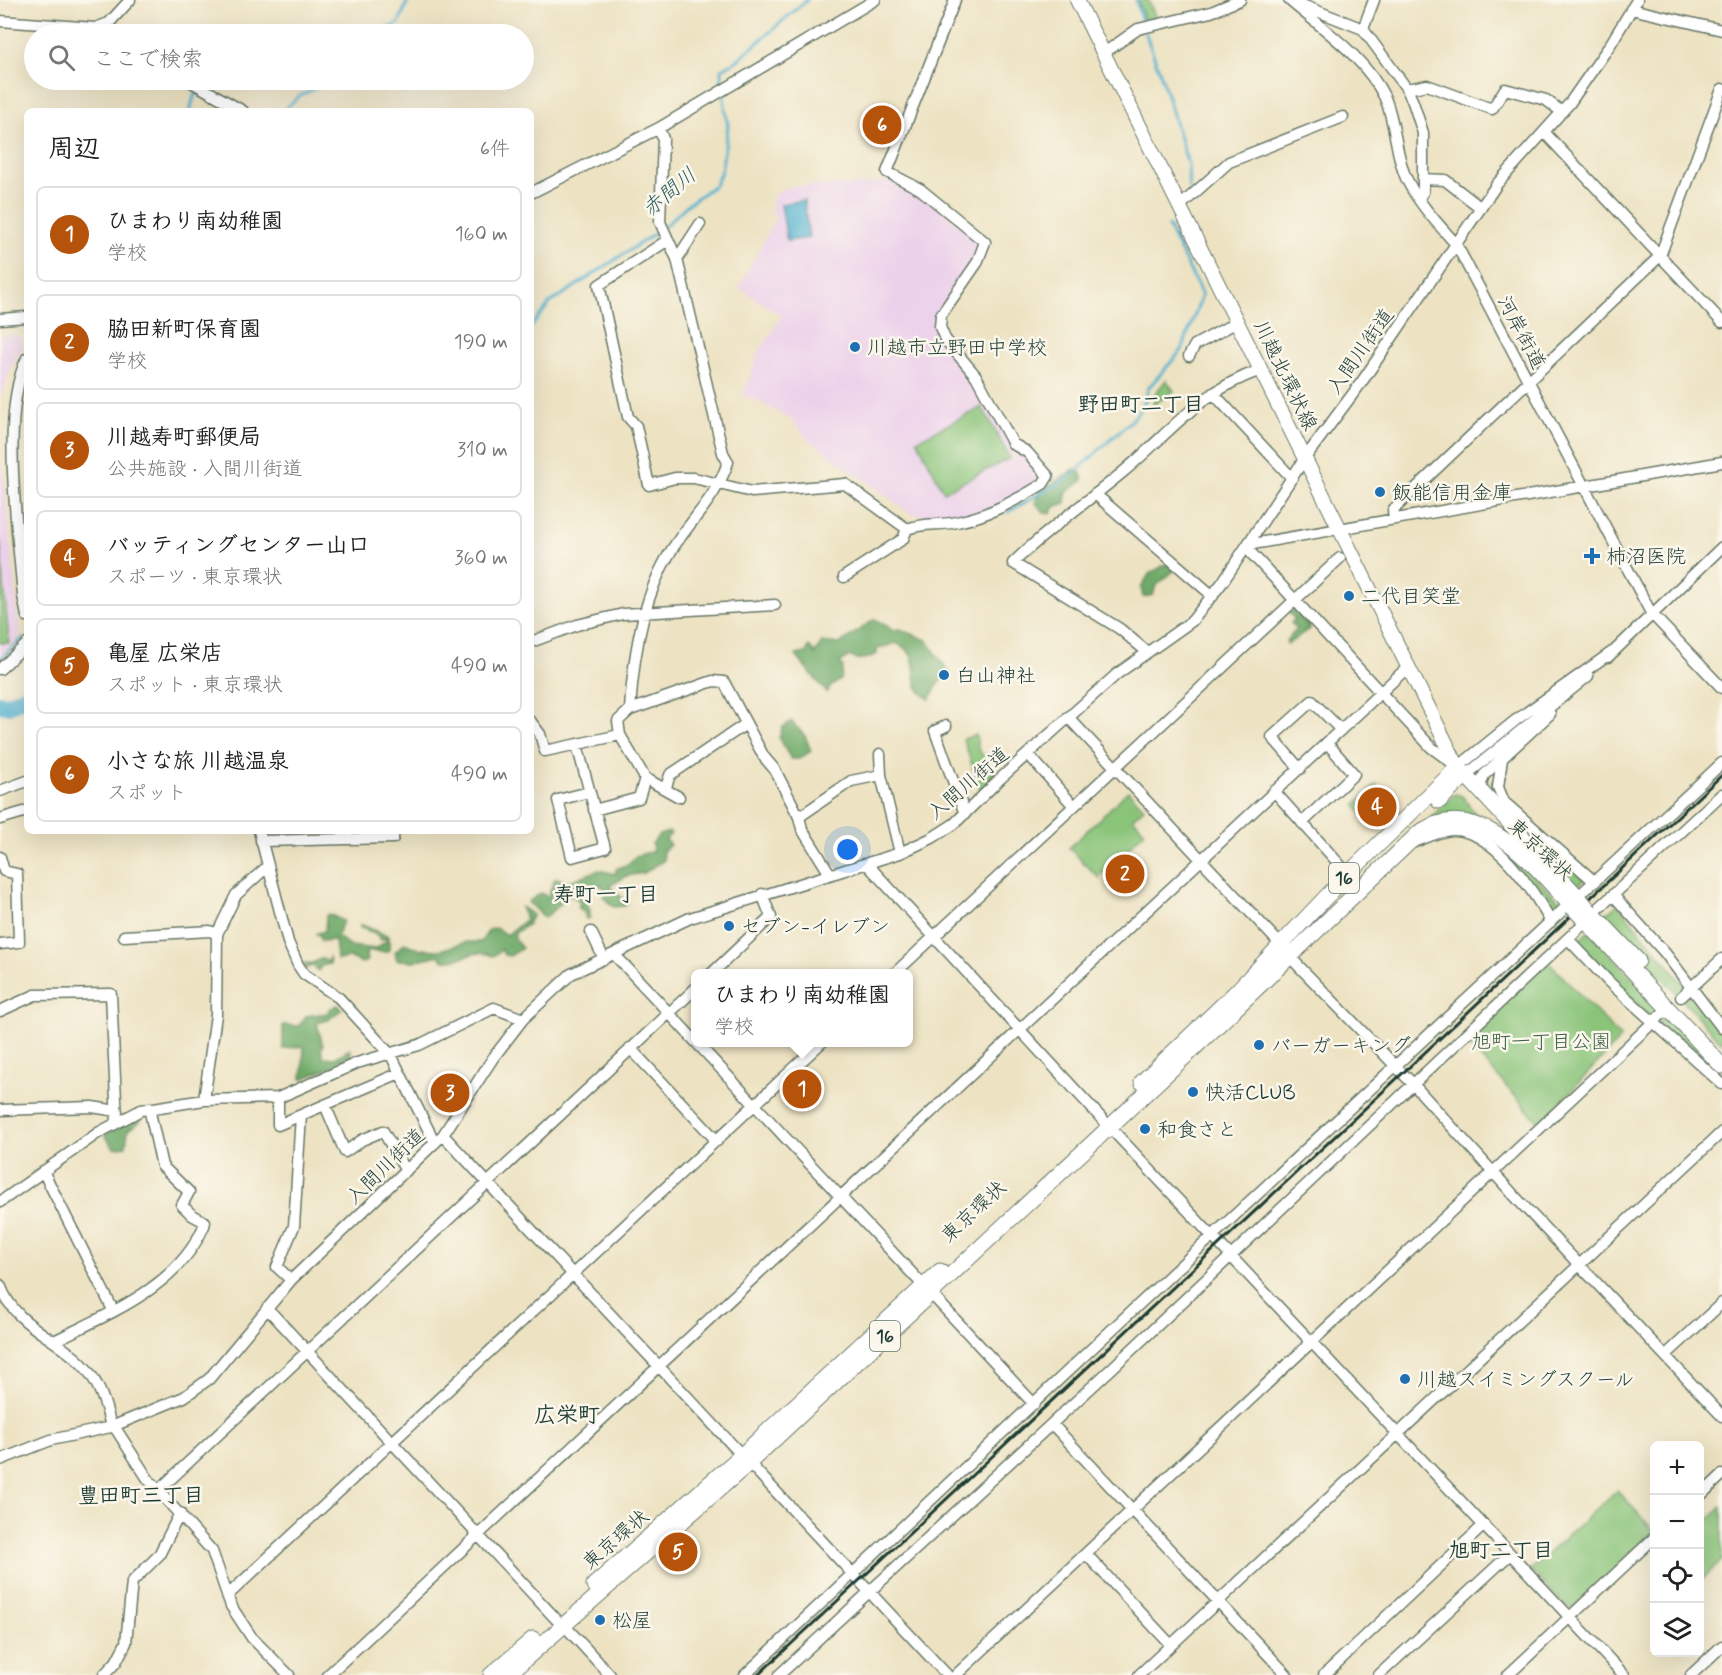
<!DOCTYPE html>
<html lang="ja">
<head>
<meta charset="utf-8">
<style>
  :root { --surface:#fff; --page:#f6f6f6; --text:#222; --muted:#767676; --line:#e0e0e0; --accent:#b45309 }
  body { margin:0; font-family:Mynerve,"Klee One",sans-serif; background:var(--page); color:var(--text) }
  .controls { position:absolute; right:18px; bottom:18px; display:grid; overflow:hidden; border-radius:9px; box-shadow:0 6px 24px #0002 }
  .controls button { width:54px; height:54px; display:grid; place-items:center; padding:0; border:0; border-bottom:2px solid var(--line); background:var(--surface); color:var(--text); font:30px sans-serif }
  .you { position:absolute; left:848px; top:850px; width:21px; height:21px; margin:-15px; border:4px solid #fff; border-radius:50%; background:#1a73e8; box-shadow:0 0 0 9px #1a73e833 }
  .badge { display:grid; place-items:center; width:39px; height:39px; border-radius:50%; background:var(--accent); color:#fff; font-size:20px; font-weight:700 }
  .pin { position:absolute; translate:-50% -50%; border:3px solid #fff; box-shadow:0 2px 6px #0006 }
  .popup { position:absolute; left:691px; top:969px; width:222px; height:78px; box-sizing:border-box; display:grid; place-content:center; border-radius:9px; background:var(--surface); filter:drop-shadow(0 2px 4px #0005); font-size:20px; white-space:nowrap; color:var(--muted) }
  .popup b { font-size:22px; color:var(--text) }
  .popup::after { content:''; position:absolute; left:50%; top:100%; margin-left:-12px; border:12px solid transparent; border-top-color:var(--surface) }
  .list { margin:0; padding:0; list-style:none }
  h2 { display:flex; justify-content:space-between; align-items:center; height:78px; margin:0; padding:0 24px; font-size:26px }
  h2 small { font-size:20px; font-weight:400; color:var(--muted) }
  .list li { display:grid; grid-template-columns:39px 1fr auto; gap:18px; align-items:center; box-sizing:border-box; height:96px; margin:0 12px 12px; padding:0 12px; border:2px solid var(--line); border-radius:9px }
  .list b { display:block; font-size:22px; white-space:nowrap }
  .list p { margin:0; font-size:20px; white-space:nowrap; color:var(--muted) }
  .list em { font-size:20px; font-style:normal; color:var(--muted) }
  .icon { flex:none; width:33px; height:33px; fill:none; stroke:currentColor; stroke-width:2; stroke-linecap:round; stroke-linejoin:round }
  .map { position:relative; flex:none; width:1722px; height:1675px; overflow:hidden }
  .search { position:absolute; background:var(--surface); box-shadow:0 6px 24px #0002; left:24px; top:24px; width:510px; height:66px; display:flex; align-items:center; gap:15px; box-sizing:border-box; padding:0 21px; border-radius:33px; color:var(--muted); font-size:22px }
  .panel { position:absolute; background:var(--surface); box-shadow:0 6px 24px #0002; left:24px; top:108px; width:510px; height:726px; border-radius:9px }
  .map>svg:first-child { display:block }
  .built { fill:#ecd1ea }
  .green { fill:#8ac479; stroke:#548056; stroke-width:1.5 }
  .forest { fill:#6faa69; stroke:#47744e; stroke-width:1.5 }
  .water { fill:#51b1d0; stroke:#387782; stroke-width:1.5 }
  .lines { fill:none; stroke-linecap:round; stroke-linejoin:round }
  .stream { stroke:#51b1d0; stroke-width:3 }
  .river { stroke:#51b1d0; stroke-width:18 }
  .minor-casing { stroke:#677766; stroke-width:13 }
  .major-casing { stroke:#677766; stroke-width:16 }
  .highway-casing { stroke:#677766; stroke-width:17 }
  .minor { stroke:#fff; stroke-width:10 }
  .major { stroke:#fff; stroke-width:14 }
  .highway { stroke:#fff; stroke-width:15 }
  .rail { stroke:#1f3d34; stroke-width:3 }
  .highway-bridge-casing { stroke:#677766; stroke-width:17; stroke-linecap:butt }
  .highway-bridge { stroke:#fff; stroke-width:15 }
  .poi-dot { fill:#1f6fb2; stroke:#fbf7ec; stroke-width:2 }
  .labels { text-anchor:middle; stroke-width:5; stroke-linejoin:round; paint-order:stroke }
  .shield { fill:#fbf7ec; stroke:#61756b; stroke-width:1.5 }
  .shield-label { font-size:18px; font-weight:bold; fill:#1f3d34 }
  .street-label { font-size:20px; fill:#1f3d34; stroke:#fbf7ec }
  .poi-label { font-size:20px; fill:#1f3d34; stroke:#fbf7ec; text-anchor:start }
  .park-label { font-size:20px; fill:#3a5f45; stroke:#fbf7ec }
  .water-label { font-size:21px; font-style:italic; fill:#2e6063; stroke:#fbf7ec }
  .neighbourhood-label { font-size:21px; font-weight:bold; fill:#1f3d34; stroke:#fbf7ec }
  .quarter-label { font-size:22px; font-weight:bold; fill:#1f3d34; stroke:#fbf7ec }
</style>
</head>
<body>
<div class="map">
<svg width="1722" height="1675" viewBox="0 0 1722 1675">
  <rect width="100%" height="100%" fill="#fbf7ec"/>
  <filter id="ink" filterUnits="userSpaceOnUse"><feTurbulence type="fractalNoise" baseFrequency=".0167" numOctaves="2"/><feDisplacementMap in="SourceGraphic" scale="12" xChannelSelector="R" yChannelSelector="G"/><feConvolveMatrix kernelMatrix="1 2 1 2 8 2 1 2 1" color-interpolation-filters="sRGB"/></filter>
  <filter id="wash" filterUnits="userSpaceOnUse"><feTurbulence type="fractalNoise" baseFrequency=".008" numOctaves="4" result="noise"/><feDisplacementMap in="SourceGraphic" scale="24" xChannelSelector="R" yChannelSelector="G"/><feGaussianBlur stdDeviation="1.35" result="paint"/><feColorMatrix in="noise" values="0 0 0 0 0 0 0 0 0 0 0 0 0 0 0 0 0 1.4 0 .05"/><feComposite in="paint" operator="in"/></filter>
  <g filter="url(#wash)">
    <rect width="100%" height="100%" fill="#ede3c3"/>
    <path class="built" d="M 894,180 L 926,198 L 978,240 L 978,250 L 974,257 L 937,318 L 1023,453 L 1042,475 L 1041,482 L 987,512 L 950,519 L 911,514 L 808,439 L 791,419 L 754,399 L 743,396 L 758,354 L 782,316 L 739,288 L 777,216 L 771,215 L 774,194 L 792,186 L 862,185 Z
      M 18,335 L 24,347 L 13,364 L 0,398 L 0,336 Z
      M 0,445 L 20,636 L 0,657 Z"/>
    <path class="green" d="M 1138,0 L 1148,0 L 1157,20 L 1145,22 Z
      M 1166,380 L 1174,391 L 1153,405 L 1155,394 Z
      M 982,407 L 1010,458 L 944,492 L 917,440 Z
      M 0,540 L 9,643 L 0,643 Z
      M 976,735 L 978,748 L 996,777 L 981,791 L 963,739 Z
      M 1495,780 L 1495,793 L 1499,800 L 1587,877 L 1576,888 L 1490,793 L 1492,781 Z
      M 1376,784 L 1399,809 L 1377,829 L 1355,805 Z
      M 1128,791 L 1144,808 L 1133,818 L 1145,831 L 1099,878 L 1069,848 Z
      M 1455,794 L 1462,796 L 1477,816 L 1447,815 L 1427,821 Z
      M 1488,838 L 1501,844 L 1560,901 L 1550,911 Z
      M 1618,904 L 1686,987 L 1678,995 L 1603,916 Z
      M 1589,931 L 1662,1010 L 1651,1018 L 1576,943 Z
      M 1547,960 L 1621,1038 L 1540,1124 L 1463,1038 Z
      M 1691,992 L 1722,1032 L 1722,1043 L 1683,1001 Z
      M 1667,1014 L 1722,1073 L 1722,1080 L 1657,1023 Z
      M 1617,1490 L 1654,1531 L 1574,1608 L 1567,1607 L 1530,1570 Z
      M 1722,1507 L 1722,1561 L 1702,1579 L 1700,1576 L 1700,1513 L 1707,1521 Z"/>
    <path class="forest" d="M 1075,469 L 1080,472 L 1083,480 L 1066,493 L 1066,503 L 1056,506 L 1050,513 L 1044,513 L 1036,503 L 1038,493 Z
      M 1168,563 L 1175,570 L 1156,586 L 1153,595 L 1143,597 L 1141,588 L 1149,574 Z
      M 1292,610 L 1296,610 L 1310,628 L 1288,644 L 1286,641 L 1297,629 L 1291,623 L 1295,619 L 1289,613 Z
      M 875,619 L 893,630 L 900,629 L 927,640 L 951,675 L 939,682 L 930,699 C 906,686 921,666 908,651 C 906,648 899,645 896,643 L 877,649 L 877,654 C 867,659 858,662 849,656 L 840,663 L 843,667 L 841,679 L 830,687 L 827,693 L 797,657 L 796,655 L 806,653 L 809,646 L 815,654 L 822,642 L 839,644 Z
      M 791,721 L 805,736 L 811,751 L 799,759 L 791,759 L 779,739 L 782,728 Z
      M 669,832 L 671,834 L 666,839 L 670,845 L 663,851 L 664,860 L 644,873 L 626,876 L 610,886 L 628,903 L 625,906 L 614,907 L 603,897 L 605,894 L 602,885 L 583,890 L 590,911 L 590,918 L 586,919 L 584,912 L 578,908 L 580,902 L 570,894 L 545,918 L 528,902 L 541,893 L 548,897 L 554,880 L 557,878 L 567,882 L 599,870 L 616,874 L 616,869 L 630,863 L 636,856 L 653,851 L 652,844 L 659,835 Z
      M 521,907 L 533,915 L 527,925 L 515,933 L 515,940 L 522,948 L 510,956 L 504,955 L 502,950 L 493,956 C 474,947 461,963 442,960 L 439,955 L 414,961 L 397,960 L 395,952 L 404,943 L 420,949 L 440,950 L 467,942 L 481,942 L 489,930 L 495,928 L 507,935 L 526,919 Z
      M 329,914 L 343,921 L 337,936 L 350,946 L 375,949 L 386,941 L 386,937 L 381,940 L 375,933 L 360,928 L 360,924 L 389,936 L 389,950 L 386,952 L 368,951 L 366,955 L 367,961 L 362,963 L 350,958 L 337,960 L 335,940 L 321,941 L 319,934 L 315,934 L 325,931 L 326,916 Z
      M 329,956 L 330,964 L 321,966 L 318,971 L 313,965 L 306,969 L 303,963 L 313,963 L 322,958 L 328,962 Z
      M 338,1005 L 342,1009 L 328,1020 L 317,1023 L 323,1046 L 321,1050 L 324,1057 L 335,1058 L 350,1049 L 352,1059 L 302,1079 L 304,1046 L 283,1049 L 283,1025 L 299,1026 L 306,1016 L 328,1013 L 329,1009 Z
      M 143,1116 L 140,1122 L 128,1130 L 126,1146 L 114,1148 L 105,1136 L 106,1133 Z"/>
    <path class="water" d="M 804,200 L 809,238 L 787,241 L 781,204 Z"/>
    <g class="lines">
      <path class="stream" d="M 1136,0 L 1142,22
        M 1145,32 L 1162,78 L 1188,165 L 1189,190
        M 376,34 L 399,23 L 408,0
        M 722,87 L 722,69 L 735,62 L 807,0
        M 190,111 L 194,96 L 198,93 L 207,97
        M 283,111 L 298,97 L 332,80
        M 665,226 L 688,204 L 715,185 L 721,172 L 728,126 L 723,93
        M 531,327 L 550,303 L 660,230
        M 1008,512 L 1071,476 L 1134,418 L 1145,401 L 1148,388 L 1182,350 L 1202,295 L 1168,226
        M 0,659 L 23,638"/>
      <path class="river" d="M 0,704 L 8,705 L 27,696"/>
    </g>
  </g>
  <g filter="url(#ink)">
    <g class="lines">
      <defs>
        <path id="minor" d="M 1289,0 C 1323,29 1365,57 1385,98 C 1396,124 1395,153 1406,178 C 1418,203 1438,224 1456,244 L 1651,613 L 1722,688
          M 1297,3 L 1363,29 L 1374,0
          M 1631,9 L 1722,30
          M 0,21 L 95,28 L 109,23 L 130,0
          M 102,27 L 115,34
          M 1363,29 L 1407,89 L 1413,102 L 1423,133 L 1423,192 L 1419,198
          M 1104,53 L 1138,29 L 1211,12 L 1240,0
          M 188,80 L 243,111
          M 1407,89 L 1427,85 L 1492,109 L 1505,89 L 1546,100 L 1562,112
          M 1545,133 L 1722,322
          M 1423,179 L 1445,180 L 1481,208
          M 531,193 L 659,128 L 875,0
          M 1180,206 L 1229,162 L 1343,117
          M 668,240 L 599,285 L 628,417 L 636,426 L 649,485 L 675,478 L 694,478 L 752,492 L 845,484 L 907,529
          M 677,259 L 700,224
          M 0,319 L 27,317
          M 1189,356 L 1195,345 L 1237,322
          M 27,358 C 0,413 18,531 23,596 L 27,616
          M 1213,393 L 1292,478
          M 1095,494 L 1213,596
          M 1394,519 L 1393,510 L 1660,256 L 1722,89
          M 844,577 L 903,539 L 907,529 C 924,522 939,526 957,522 C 990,515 1015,501 1043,484 L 1048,476 L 1027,452 L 1013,444 L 976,376 L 945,339 L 940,327 L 941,315 L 977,263 L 985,242 L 920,189 L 887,172 L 955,0
          M 531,642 L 577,625 L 623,614 L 775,605
          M 1146,651 L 1120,629 L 1013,563 C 1047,529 1086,503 1123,472 C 1171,432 1199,391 1261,370
          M 1612,652 L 1516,720 L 1458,767 L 1432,748 L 1251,553 L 1247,545 L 1722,462
          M 1608,657 L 1722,547
          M 0,669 L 27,644
          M 630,710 L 713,681 L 724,682 L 764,757 L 775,770 L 799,817 L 802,829 L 830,874
          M 1068,717 L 1281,945
          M 531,722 L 540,734 L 545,751 L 620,735 L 645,778 L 679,797
          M 946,726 L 935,731 L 965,814
          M 620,735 L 618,721 L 630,710 C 633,659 643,595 671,551 C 691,519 716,499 728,462 L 723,453 L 677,259 L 660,222 L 663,139 L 659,128
          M 577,745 L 605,848 L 572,857 L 558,800 L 589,792
          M 880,754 L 881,775 L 900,853
          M 1028,754 L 1073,805
          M 1502,759 L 1498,787 L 1504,802 L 1595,882
          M 1300,769 L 1272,737 L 1312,701 L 1341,730
          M 1466,775 L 1588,676
          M 666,787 L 670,775 L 746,724
          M 0,791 L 27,781
          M 1274,791 L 1348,874
          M 1484,794 L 1481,784 L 1484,775 L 1550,714
          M 594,810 L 639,798 L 645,778
          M 799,817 L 851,781 L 881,775
          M 0,819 L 27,811
          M 1302,823 L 1354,774 L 1327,743
          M 259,831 L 288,942 L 298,965 L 304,974 L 339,998 L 391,1055 L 435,1143
          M 261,841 L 393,838 L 394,831
          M 1412,843 C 1425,838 1439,831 1452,830 C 1493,829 1533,890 1551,922
          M 0,857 L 4,871 L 17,874 L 19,942 L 0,944
          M 867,864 L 1103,1120 L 1624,1675
          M 1583,892 L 1722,763
          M 1613,895 L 1665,953 L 1722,1028
          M 1599,908 L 1722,794
          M 591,932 L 604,959
          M 124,936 L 210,931 L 217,934
          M 1569,940 L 1609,982 L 1722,1084
          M 614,954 L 696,1042
          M 1289,956 L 1413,1084 L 1521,1203 L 1722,1416
          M 711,974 L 771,917 L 762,894
          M 894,974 L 1340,558
          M 1681,997 L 1722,959
          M 0,1011 L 35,995 L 111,994 L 117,1121
          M 696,1042 L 1034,1404
          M 630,1048 L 717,1141
          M 278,1098 L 278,1125 L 301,1115
          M 204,1100 L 216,1015 L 217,934 L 236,895 L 268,866
          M 325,1105 L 345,1152 L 362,1140 L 383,1131 L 406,1171
          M 0,1110 L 92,1107 L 117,1111
          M 443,1135 L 947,1675
          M 43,1171 L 113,1310
          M 0,1202 L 98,1133 L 141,1110 L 204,1100 L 278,1098 L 357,1063 L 419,1045 L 494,1008 L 523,1019
          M 291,1280 L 277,1267 L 294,1226 L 301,1115 L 400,1073
          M 0,1285 C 15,1326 53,1335 82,1364 C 99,1381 106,1405 111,1427
          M 267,1308 L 556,1619
          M 54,1341 C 110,1313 178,1287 204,1226 L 205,1222 L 192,1215 L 182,1205 L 189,1192 L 162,1166 L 149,1108
          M 1666,1355 L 1722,1303
          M 1052,1424 L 1287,1675
          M 114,1426 L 148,1479 L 212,1551 L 231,1606 L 252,1638 L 289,1675
          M 0,1460 L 51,1440 L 111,1427 L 184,1397 L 209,1379 L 291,1280 L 443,1135 L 493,1058 L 523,1019 L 571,974 L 690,918 L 900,853 L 932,838 L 954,824 L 1001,778 L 1117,674 L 1192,621 L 1222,583 L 1305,458 L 1361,383 L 1497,184 L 1569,104 L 1610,45 L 1637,0
          M 160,1489 L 696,988
          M 1700,1496 L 1722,1475
          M 1086,1554 L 1171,1645
          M 227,1596 L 822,1042
          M 564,1625 L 610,1675
          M 104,1675 L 116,1662 L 126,1643 L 132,1582 L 159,1555 L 180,1513
          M 328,1675 L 1408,667
          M 745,1675 L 1120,1322 L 1564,909
          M 779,1675 L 1109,1371 L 1580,927
          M 956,1675 L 1664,1012
          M 1139,1675 L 1722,1132
          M 1324,1675 L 1484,1525
          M 1379,1675 L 1510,1554
          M 1508,1675 L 1654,1538
          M 1691,1675 L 1722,1646"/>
        <path id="major" d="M 1077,0 L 1458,767"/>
        <path id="highway" d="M 1460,769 L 1580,899
          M 1439,801 L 1466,775
          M 1590,911 L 1638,961
          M 1583,918 L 1722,1066
          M 1142,1082 L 1234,994 L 1348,874 L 1458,767
          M 594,1585 L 743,1454 L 940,1271
          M 491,1675 L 533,1639
          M 507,1675 L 750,1462 L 1190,1052 L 1420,832 C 1481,794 1535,867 1572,907"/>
      </defs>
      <use href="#minor" class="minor-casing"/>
      <use href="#major" class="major-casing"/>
      <use href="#highway" class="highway-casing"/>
      <use href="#minor" class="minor"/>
      <use href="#major" class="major"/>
      <use href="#highway" class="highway"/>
      <path class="rail" d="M 758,1675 L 1722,775"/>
      <defs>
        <path id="highway-bridge" d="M 1580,899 L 1590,911
          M 1572,907 L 1583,918"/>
      </defs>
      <use href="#highway-bridge" class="highway-bridge-casing"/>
      <use href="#highway-bridge" class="highway-bridge"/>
    </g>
  </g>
  <g class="poi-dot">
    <circle cx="855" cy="347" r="6"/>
    <circle cx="1380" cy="492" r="6"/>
    <path d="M1589 547h6v6h6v6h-6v6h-6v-6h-6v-6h6z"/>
    <circle cx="1349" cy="596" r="6"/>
    <circle cx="944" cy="675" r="6"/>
    <circle cx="729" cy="926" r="6"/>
    <circle cx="1259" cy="1045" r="6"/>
    <circle cx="1193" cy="1092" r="6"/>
    <circle cx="1145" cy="1129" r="6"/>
    <circle cx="1405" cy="1379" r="6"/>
    <circle cx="600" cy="1620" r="6"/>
  </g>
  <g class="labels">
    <g class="shield">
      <rect x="1329" y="863" width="30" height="30" rx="4.5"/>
      <rect x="870" y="1321" width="30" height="30" rx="4.5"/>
    </g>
    <g class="shield-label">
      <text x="1344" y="884">16</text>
      <text x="885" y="1342">16</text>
    </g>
    <g class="street-label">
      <text transform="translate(1522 332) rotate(62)" y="7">河岸街道</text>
      <text transform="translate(1360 351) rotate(-55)" y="7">入間川街道</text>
      <text transform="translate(1286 375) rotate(64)" y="7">川越北環状線</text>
      <text transform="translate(968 783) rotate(-41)" y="7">入間川街道</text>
      <text transform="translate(1541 849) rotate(43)" y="7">東京環状</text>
      <text transform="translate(385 1166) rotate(-44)" y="7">入間川街道</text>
      <text transform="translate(973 1211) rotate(-43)" y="7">東京環状</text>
      <text transform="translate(615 1539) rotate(-41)" y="7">東京環状</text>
    </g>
    <g class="poi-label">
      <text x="867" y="354">川越市立野田中学校</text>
      <text x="1392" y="499">飯能信用金庫</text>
      <text x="1606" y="563">柿沼医院</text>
      <text x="1361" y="603">二代目笑堂</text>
      <text x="956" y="682">白山神社</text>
      <text x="741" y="933">セブン-イレブン</text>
      <text x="1271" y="1052">バーガーキング</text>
      <text x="1205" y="1099">快活CLUB</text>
      <text x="1157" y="1136">和食さと</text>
      <text x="1417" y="1386">川越スイミングスクール</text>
      <text x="612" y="1627">松屋</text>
    </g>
    <g class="park-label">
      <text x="1541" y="1048">旭町一丁目公園</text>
    </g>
    <g class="water-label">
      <text transform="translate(669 192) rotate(-40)" y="7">赤間川</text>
    </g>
    <g class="neighbourhood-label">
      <text x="1141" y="411">野田町二丁目</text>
      <text x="606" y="901">寿町一丁目</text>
      <text x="141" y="1502">豊田町三丁目</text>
      <text x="1501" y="1557">旭町二丁目</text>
    </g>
    <g class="quarter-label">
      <text x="567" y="1422">広栄町</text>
    </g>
  </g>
</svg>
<div class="controls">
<button>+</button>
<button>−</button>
<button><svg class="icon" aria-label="locate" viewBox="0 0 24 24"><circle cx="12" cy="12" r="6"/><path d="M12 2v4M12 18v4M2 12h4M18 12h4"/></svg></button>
<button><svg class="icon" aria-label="layers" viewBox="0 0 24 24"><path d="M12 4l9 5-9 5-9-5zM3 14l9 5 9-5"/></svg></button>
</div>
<div class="you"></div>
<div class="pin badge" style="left:802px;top:1089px">1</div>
<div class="popup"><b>ひまわり南幼稚園</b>学校</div>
<div class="pin badge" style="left:1125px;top:874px">2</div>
<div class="pin badge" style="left:450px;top:1093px">3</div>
<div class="pin badge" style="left:1377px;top:807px">4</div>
<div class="pin badge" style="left:678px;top:1552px">5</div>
<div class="pin badge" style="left:882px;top:125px">6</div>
<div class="search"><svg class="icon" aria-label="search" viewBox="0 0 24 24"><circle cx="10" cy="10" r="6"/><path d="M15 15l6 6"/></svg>ここで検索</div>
<section class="panel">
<h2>周辺<small>6件</small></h2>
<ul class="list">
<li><span class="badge">1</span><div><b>ひまわり南幼稚園</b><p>学校</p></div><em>160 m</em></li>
<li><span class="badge">2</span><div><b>脇田新町保育園</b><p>学校</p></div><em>190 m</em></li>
<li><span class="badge">3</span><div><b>川越寿町郵便局</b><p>公共施設 · 入間川街道</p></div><em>310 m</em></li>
<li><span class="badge">4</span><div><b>バッティングセンター山口</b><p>スポーツ · 東京環状</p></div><em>360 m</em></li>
<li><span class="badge">5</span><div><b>亀屋 広栄店</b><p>スポット · 東京環状</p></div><em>490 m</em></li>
<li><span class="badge">6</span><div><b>小さな旅 川越温泉</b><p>スポット</p></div><em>490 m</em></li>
</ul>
</section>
</div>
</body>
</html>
